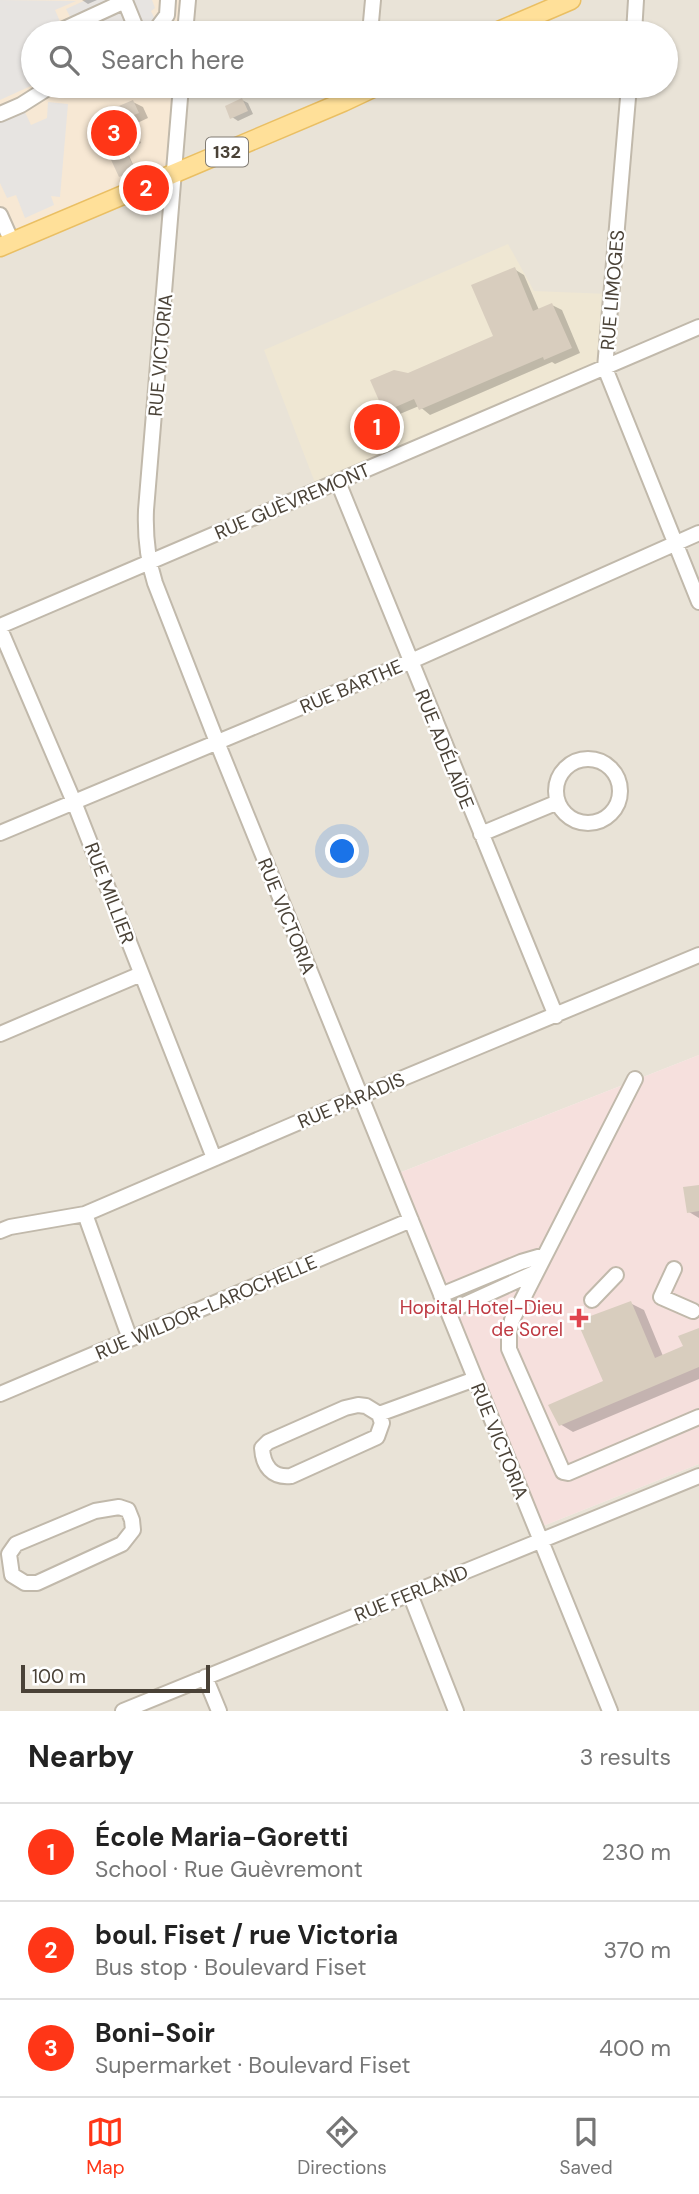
<!DOCTYPE html>
<html lang="en">
<head>
<meta charset="utf-8">
<style>
  :root { --surface:#fff; --page:#f6f6f6; --text:#222; --muted:#767676; --line:#e0e0e0; --accent:#ff3617 }
  body { margin:0; font-family:"DM Sans",sans-serif; background:var(--page); color:var(--text) }
  .scale { position:absolute; left:21px; bottom:18px; width:189px; box-sizing:border-box; padding-left:7px; border:4px solid #4a4237; border-top:0; font-size:19px; line-height:24px; white-space:nowrap; color:#4a4237; -webkit-text-stroke:5px #fff; paint-order:stroke }
  .you { position:absolute; left:343px; top:852px; width:24px; height:24px; margin:-18px; border:5px solid #fff; border-radius:50%; background:#1a73e8; box-shadow:0 0 0 10px #1a73e833 }
  .badge { display:grid; place-items:center; width:46px; height:46px; border-radius:50%; background:var(--accent); color:#fff; font-size:23px; font-weight:700 }
  .pin { position:absolute; translate:-50% -50%; border:4px solid #fff; box-shadow:0 2px 7px #0006 }
  .list { margin:0; padding:0; list-style:none }
  h2 { display:flex; justify-content:space-between; align-items:center; height:91px; margin:0; padding:0 28px; font-size:30px }
  h2 small { font-size:23px; font-weight:400; color:var(--muted) }
  .list li { display:grid; grid-template-columns:46px 1fr auto; gap:21px; align-items:center; box-sizing:border-box; height:98px; padding:0 28px; border-top:2px solid var(--line) }
  .list b { display:block; font-size:26px; white-space:nowrap }
  .list p { margin:0; font-size:23px; white-space:nowrap; color:var(--muted) }
  .list em { font-size:23px; font-style:normal; color:var(--muted) }
  .icon { flex:none; width:38px; height:38px; fill:none; stroke:currentColor; stroke-width:2; stroke-linecap:round; stroke-linejoin:round }
  .map { position:relative; flex:none; width:699px; height:1711px; overflow:hidden }
  .search { position:absolute; background:var(--surface); box-shadow:0 2px 5px #0004; left:21px; right:21px; top:21px; height:77px; display:flex; align-items:center; gap:18px; box-sizing:border-box; padding:0 24px; border-radius:38px; color:var(--muted); font-size:26px }
  .sheet { height:385px; background:var(--surface) }
  nav { display:flex; justify-content:space-around; align-items:center; box-sizing:border-box; height:98px; border-top:2px solid var(--line); background:var(--surface); font-size:19px; color:var(--muted) }
  nav a { display:grid; justify-items:center; gap:4px }
  nav .on { color:var(--accent) }
  .map>svg:first-child { display:block }
  .residential { fill:#e9e3d7 }
  .commercial { fill:#f7e8d4 }
  .education { fill:#efe7d3 }
  .medical { fill:#f6e0dd }
  .parking { fill:#e7e4e1 }
  .shadow { fill:#0003; fill-rule:evenodd }
  .building { fill:#d8cdbe }
  .lines { fill:none; stroke-linecap:round; stroke-linejoin:round }
  .minor-casing { stroke:#c1b9ab; stroke-width:18 }
  .major-casing { stroke:#eabf63; stroke-width:21 }
  .minor { stroke:#fff; stroke-width:14 }
  .major { stroke:#ffe099; stroke-width:18 }
  .health-dot { fill:#e0444e; stroke:#fff; stroke-width:2.5 }
  .labels { text-anchor:middle; stroke-width:5; stroke-linejoin:round; paint-order:stroke }
  .shield { fill:#fff; stroke:#807b73; stroke-width:2 }
  .shield-label { font-size:18px; font-weight:bold; fill:#4a4237 }
  .street-label { font-size:19px; fill:#4a4237; stroke:#fff }
  .health-label { font-size:19px; fill:#be3a42; stroke:#fff; text-anchor:end }
</style>
</head>
<body>
<div class="map">
<svg width="699" height="1711" viewBox="0 0 699 1711">
  <rect width="100%" height="100%" fill="#f5f1e9"/>
  <path class="residential" d="M 188,0 L 699,0 L 699,1055 L 399,1173 L 543,1526 L 699,1464 L 699,1711 L 0,1711 L 0,247 L 181,86 L 666,86 L 666,33 L 186,33 Z"/>
  <path class="commercial" d="M 0,0 L 185,0 L 183,33 L 33,33 L 33,86 L 180,86 L 174,174 L 0,247 Z"/>
  <path class="education" d="M 508,244 L 534,291 L 608,294 L 605,365 L 317,488 L 264,350 Z"/>
  <path class="medical" d="M 699,1055 L 699,1464 L 543,1526 L 399,1173 Z"/>
  <path class="parking" d="M 0,0 L 76,1 L 55,10 L 65,33 L 33,33 L 33,85 L 0,100 Z
    M 86,0 L 152,0 L 155,8 L 151,11 L 159,28 L 145,33 L 79,33 L 66,9 Z
    M 48,102 L 68,104 L 60,197 L 51,196 L 54,205 L 25,218 L 16,195 L 7,198 L 0,183 L 0,121 L 24,110 L 31,125 L 47,118 Z"/>
  <path class="shadow" d="M 82,0 L 97,0 L 88,4 Z
    M 228,86 L 269,86 L 269,92 L 236,90 Z
    M 242,100 L 248,103 L 253,114 L 238,121 L 232,117 Z
    M 133,102 L 143,107 L 148,118 L 133,125 L 141,143 L 126,149 L 136,171 L 123,177 L 111,156 L 107,157 L 97,152 L 114,123 ZM 108,146 L 108,150 L 101,153 L 101,149 Z
    M 514,269 L 524,275 L 539,310 L 552,305 L 562,310 L 580,353 L 555,364 L 552,362 L 430,415 L 419,406 L 395,416 L 386,411 L 408,374 L 495,337 Z
    M 699,1187 L 699,1218 L 689,1212 Z
    M 630,1303 L 644,1310 L 663,1356 L 685,1347 L 699,1330 L 699,1379 L 573,1432 L 560,1424 L 605,1382 Z"/>
  <path class="building" d="M 242,98 L 248,111 L 230,119 L 225,106 Z
    M 133,100 L 139,113 L 124,119 L 132,138 L 122,142 L 135,170 L 119,177 L 106,149 L 96,153 L 88,133 L 112,122 L 107,111 Z
    M 515,267 L 533,311 L 552,303 L 572,348 L 544,360 L 543,357 L 419,410 L 414,399 L 384,412 L 370,380 L 394,370 L 408,373 L 493,336 L 471,285 Z
    M 699,1185 L 699,1211 L 687,1213 L 683,1187 Z
    M 631,1301 L 655,1358 L 683,1346 L 678,1336 L 699,1328 L 699,1367 L 559,1426 L 548,1405 L 603,1381 L 577,1321 Z"/>
  <g class="lines">
    <defs>
      <path id="minor" d="M 158,27 L 167,15 L 168,0
        M 62,30 L 125,1 L 138,33
        M 185,33 L 188,0
        M 370,33 L 373,0
        M 634,33 L 636,0
        M 181,86 L 146,510 C 145,536 147,558 155,583 L 217,742 L 610,1711
        M 629,86 L 605,368 L 699,602
        M 0,114 L 21,105 L 51,86
        M 0,215 L 12,242
        M 338,482 L 556,1016
        M 0,626 L 699,327
        M 0,629 L 74,802 L 214,1158
        M556 791a32 32 0 1 1 64 0a32 32 0 1 1-64 0Z
        M 0,833 L 409,662 L 699,533
        M 481,834 L 558,802
        M 0,1034 L 141,974
        M 635,1079 L 512,1320 L 509,1333 L 509,1349 L 563,1472 L 568,1473 L 699,1417
        M 85,1214 L 130,1339
        M 0,1231 L 10,1227 L 85,1214 L 360,1096 L 699,955
        M 674,1269 L 661,1297 L 693,1311
        M 441,1295 L 521,1262 L 545,1255
        M 592,1300 L 616,1275
        M 448,1312 L 536,1272
        M 0,1394 L 411,1220
        M 358,1405 L 366,1406 L 379,1414 L 382,1423 L 377,1437 L 291,1476 C 272,1478 263,1466 262,1448 L 268,1442 L 345,1408 Z
        M 379,1414 L 475,1379
        M 119,1507 L 128,1510 L 132,1520 L 133,1530 L 122,1544 L 37,1583 L 25,1583 L 12,1575 L 9,1554 L 16,1544 L 95,1511 Z
        M 410,1594 L 456,1711
        M 205,1677 L 219,1711
        M 123,1711 L 699,1476"/>
      <path id="major" d="M 494,33 L 571,0
        M 0,247 L 343,102 L 377,86"/>
    </defs>
    <use href="#minor" class="minor-casing"/>
    <use href="#major" class="major-casing"/>
    <use href="#minor" class="minor"/>
    <use href="#major" class="major"/>
  </g>
  <path class="health-dot" d="M575.5 1307.5h7v7h7v7h-7v7h-7v-7h-7v-7h7z"/>
  <g class="labels">
    <rect class="shield" x="206" y="137.5" width="42" height="29" rx="5"/>
    <g class="shield-label">
      <text x="227" y="158">132</text>
    </g>
    <g class="street-label">
      <text transform="translate(612 290) rotate(-85)" y="7">RUE LIMOGES</text>
      <text transform="translate(160 355) rotate(-85)" y="7">RUE VICTORIA</text>
      <text transform="translate(292 501) rotate(-23)" y="7">RUE GUÈVREMONT</text>
      <text transform="translate(351 686) rotate(-23)" y="7">RUE BARTHE</text>
      <text transform="translate(445 749) rotate(68)" y="7">RUE ADÉLAÏDE</text>
      <text transform="translate(110 893) rotate(69)" y="7">RUE MILLIER</text>
      <text transform="translate(287 916) rotate(68)" y="7">RUE VICTORIA</text>
      <text transform="translate(351 1100) rotate(-23)" y="7">RUE PARADIS</text>
      <text transform="translate(206 1307) rotate(-23)" y="7">RUE WILDOR-LAROCHELLE</text>
      <text transform="translate(500 1441) rotate(68)" y="7">RUE VICTORIA</text>
      <text transform="translate(411 1593) rotate(-22)" y="7">RUE FERLAND</text>
    </g>
    <g class="health-label">
      <text x="563" y="1314">Hopital Hotel-Dieu<tspan x="563" dy="22">de Sorel</tspan></text>
    </g>
  </g>
</svg>
<div class="scale">100 m</div>
<div class="you"></div>
<div class="pin badge" style="left:377px;top:427px">1</div>
<div class="pin badge" style="left:146px;top:188px">2</div>
<div class="pin badge" style="left:114px;top:133px">3</div>
<div class="search"><svg class="icon" aria-label="search" viewBox="0 0 24 24"><circle cx="10" cy="10" r="6"/><path d="M15 15l6 6"/></svg>Search here</div>
</div>
<section class="sheet">
<h2>Nearby<small>3 results</small></h2>
<ul class="list">
<li><span class="badge">1</span><div><b>École Maria-Goretti</b><p>School · Rue Guèvremont</p></div><em>230 m</em></li>
<li><span class="badge">2</span><div><b>boul. Fiset / rue Victoria</b><p>Bus stop · Boulevard Fiset</p></div><em>370 m</em></li>
<li><span class="badge">3</span><div><b>Boni-Soir</b><p>Supermarket · Boulevard Fiset</p></div><em>400 m</em></li>
</ul>
</section>
<nav>
<a class="on"><svg class="icon" aria-label="map" viewBox="0 0 24 24"><path d="M3 6l6-2 6 2 6-2v14l-6 2-6-2-6 2zM9 4v14M15 6v14"/></svg>Map</a>
<a><svg class="icon" aria-label="directions" viewBox="0 0 24 24"><path d="M12 3l9 9-9 9-9-9zM9 14v-3h6M13 9l2 2-2 2"/></svg>Directions</a>
<a><svg class="icon" aria-label="saved" viewBox="0 0 24 24"><path d="M7 4h10v16l-5-4-5 4z"/></svg>Saved</a>
</nav>
</body>
</html>
